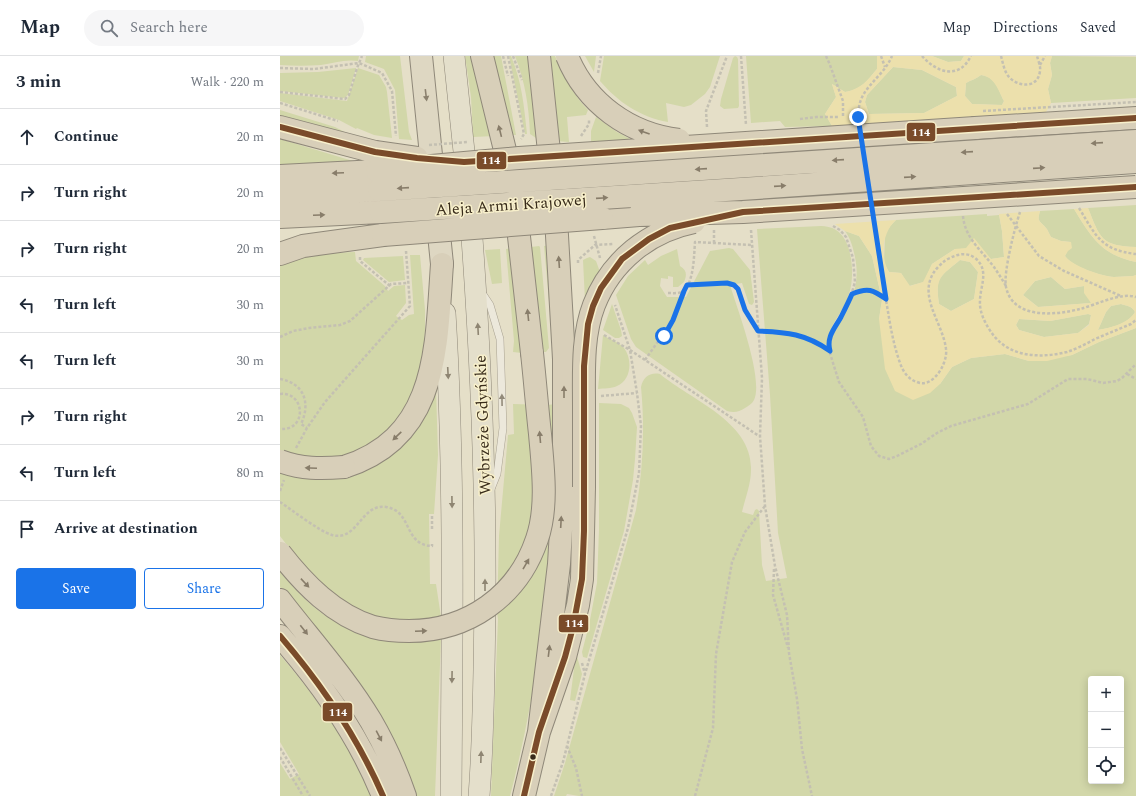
<!DOCTYPE html>
<html lang="en">
<head>
<meta charset="utf-8">
<style>
  :root { --surface:#fff; --page:#f6f6f7; --text:#1f2937; --muted:#747a83; --line:#e0e1e3; --accent:#1a73e8 }
  body { margin:0; font-family:Spectral,serif; background:var(--page); color:var(--text) }
  .controls { position:absolute; right:12px; bottom:12px; display:grid; overflow:hidden; border-radius:4px; box-shadow:0 2px 10px #0003 }
  .controls button { width:36px; height:36px; display:grid; place-items:center; padding:0; border:0; border-bottom:1px solid var(--line); background:var(--surface); color:var(--text); font:20px sans-serif }
  .stop { position:absolute; width:12px; height:12px; margin:-9px; border:3px solid #1a73e8; border-radius:50%; background:#fff }
  .stop.end { background:#1a73e8; border-color:#fff; box-shadow:0 1px 4px #0008 }
  .list { margin:0; padding:0; list-style:none }
  h2 { display:flex; justify-content:space-between; align-items:center; height:52px; margin:0; padding:0 16px; font-size:17px }
  h2 small { font-size:13px; font-weight:400; color:var(--muted) }
  .list li { display:grid; grid-template-columns:26px 1fr auto; gap:12px; align-items:center; box-sizing:border-box; height:56px; padding:0 16px; border-top:1px solid var(--line) }
  .list b { display:block; font-size:15px; white-space:nowrap }
  .list em { font-size:13px; font-style:normal; color:var(--muted) }
  .actions { display:flex; gap:8px; padding:12px 16px }
  .actions a { flex:1; padding:9px 0; border:1px solid var(--accent); border-radius:4px; text-align:center; font-size:14px; color:var(--accent) }
  .actions .main { background:var(--accent); color:#fff }
  .icon { flex:none; width:22px; height:22px; fill:none; stroke:currentColor; stroke-width:2; stroke-linecap:round; stroke-linejoin:round }
  .map { position:relative; flex:none; width:856px; height:740px; overflow:hidden }
  header { display:flex; align-items:center; gap:24px; box-sizing:border-box; height:56px; padding:0 20px; background:var(--surface); border-bottom:1px solid var(--line) }
  header strong { font-size:19px }
  nav { display:flex; gap:22px; margin-inline-start:auto; font-size:14px }
  .search { width:280px; height:36px; background:var(--page); display:flex; align-items:center; gap:10px; box-sizing:border-box; padding:0 14px; border-radius:22px; color:var(--muted); font-size:15px }
  main { display:flex }
  aside { flex:1; background:var(--surface) }
  .map>svg:first-child { display:block }
  .green { fill:#d2d7a9; fill-rule:evenodd }
  .sand { fill:#ece0ac; fill-rule:evenodd }
  .lines { fill:none; stroke-linecap:round; stroke-linejoin:round }
  .service-casing { stroke:#a9a292; stroke-width:8 }
  .primary-casing { stroke:#8f8879; stroke-width:22 }
  .trunk-casing { stroke:#8f8879; stroke-width:24 }
  .motorway-casing { stroke:#8f8879; stroke-width:24 }
  .path { stroke:#c4c0b2; stroke-width:2.5; stroke-dasharray:3 2; stroke-linecap:butt }
  .service { stroke:#ece8db; stroke-width:7 }
  .primary { stroke:#e4dfcb; stroke-width:21 }
  .trunk { stroke:#ded7c2; stroke-width:22 }
  .motorway { stroke:#d8cfb9; stroke-width:22 }
  .motorway-bridge-casing { stroke:#8f8879; stroke-width:24; stroke-linecap:butt }
  .path-bridge { stroke:#c4c0b2; stroke-width:2.5; stroke-dasharray:3 2; stroke-linecap:butt }
  .motorway-bridge { stroke:#d8cfb9; stroke-width:22 }
  .bus-1-casing { stroke:#f8f0cb; stroke-width:9 }
  .bus-1 { stroke:#7a4b2a; stroke-width:6 }
  .oneway { fill:#8b816e }
  .oneway2 { fill:#887d6a }
  .oneway3 { fill:#8e8572 }
  .oneway4 { fill:#928a7a }
  .route { stroke:#1a73e8; stroke-width:5 }
  .bus-dot { fill:#382b1a; stroke:#f8f0cb; stroke-width:1.5 }
  .labels { text-anchor:middle; stroke-width:3; stroke-linejoin:round; paint-order:stroke }
  .street-label { font-size:16px; fill:#382b1a; stroke:#f8f0cb }
  .line-badge { stroke:#f8f0cb; stroke-width:1.5 }
  .badge-label { font-size:11px; text-anchor:middle; font-weight:bold; fill:#fff }
</style>
</head>
<body>
<header>
<strong>Map</strong>
<div class="search"><svg class="icon" aria-label="search" viewBox="0 0 24 24"><circle cx="10" cy="10" r="6"/><path d="M15 15l6 6"/></svg>Search here</div>
<nav><a>Map</a><a>Directions</a><a>Saved</a></nav>
</header>
<main>
<aside>
<h2>3 min<small>Walk · 220 m</small></h2>
<ul class="list">
<li><svg class="icon" aria-label="ahead" viewBox="0 0 24 24"><path d="M12 20V5M6 11l6-6 6 6"/></svg><div><b>Continue</b></div><em>20 m</em></li>
<li><svg class="icon" aria-label="right" viewBox="0 0 24 24"><path d="M7 20v-9h11M14 6l5 5-5 5"/></svg><div><b>Turn right</b></div><em>20 m</em></li>
<li><svg class="icon" aria-label="right" viewBox="0 0 24 24"><path d="M7 20v-9h11M14 6l5 5-5 5"/></svg><div><b>Turn right</b></div><em>20 m</em></li>
<li><svg class="icon" aria-label="left" viewBox="0 0 24 24"><path d="M17 20v-9H6M10 6l-5 5 5 5"/></svg><div><b>Turn left</b></div><em>30 m</em></li>
<li><svg class="icon" aria-label="left" viewBox="0 0 24 24"><path d="M17 20v-9H6M10 6l-5 5 5 5"/></svg><div><b>Turn left</b></div><em>30 m</em></li>
<li><svg class="icon" aria-label="right" viewBox="0 0 24 24"><path d="M7 20v-9h11M14 6l5 5-5 5"/></svg><div><b>Turn right</b></div><em>20 m</em></li>
<li><svg class="icon" aria-label="left" viewBox="0 0 24 24"><path d="M17 20v-9H6M10 6l-5 5 5 5"/></svg><div><b>Turn left</b></div><em>80 m</em></li>
<li><svg class="icon" aria-label="arrive" viewBox="0 0 24 24"><path d="M6 21V4h12l-3 4 3 4H6"/></svg><div><b>Arrive at destination</b></div></li>
</ul>
<div class="actions"><a class="main">Save</a><a>Share</a></div>
</aside>
<div class="map">
<svg width="856" height="740" viewBox="0 0 856 740">
  <rect width="100%" height="100%" fill="#e5dfc8"/>
  <path class="green" d="M 0,0 L 79,0 L 78,5 C 66,3 53,7 41,9 C 27,10 14,10 0,9 Z
    M 86,0 L 120,0 L 129,76 L 132,84 L 119,83 L 115,34 L 104,13 L 85,6 Z
    M 185,0 L 192,0 L 215,80 L 193,81 L 191,41 Z
    M 213,0 L 221,0 L 236,79 L 230,79 Z
    M 229,0 L 231,0 C 242,26 244,50 247,78 L 245,78 Z
    M 235,0 L 249,0 L 262,86 L 250,78 C 249,51 245,25 235,0 Z
    M 269,0 L 275,0 C 283,20 293,38 308,54 L 306,59 L 287,61 L 289,86 L 276,85 Z
    M 305,0 L 316,0 L 314,16 Z
    M 324,0 L 440,0 L 430,31 L 425,38 L 411,49 L 404,51 L 386,47 L 388,66 C 360,61 338,46 320,25 Z
    M 455,0 L 457,1 L 458,3 L 459,50 L 458,52 L 444,53 L 440,50 L 441,43 L 453,2 Z
    M 466,0 L 597,0 L 597,13 C 586,26 582,33 565,36 L 552,28 L 556,41 L 545,58 L 552,70 L 505,71 L 500,65 L 471,67 Z
    M 652,0 L 684,0 L 681,5 L 668,6 Z
    M 772,0 L 856,1 L 856,42 L 771,47 L 768,33 L 772,19 L 770,7 Z
    M 613,11 L 642,14 L 676,31 L 677,40 L 644,57 L 589,58 L 585,46 L 587,39 Z
    M 76,12 L 68,39 L 64,42 L 0,35 L 0,17 L 38,16 Z
    M 78,12 L 99,19 L 106,31 L 107,36 L 112,82 L 94,79 L 77,72 L 76,73 L 59,64 L 0,45 L 0,37 L 67,45 Z
    M 701,19 C 716,21 718,33 724,45 L 722,49 L 692,48 L 685,40 L 686,27 C 691,24 696,23 701,19 Z
    M 0,54 L 55,71 L 84,86 L 0,63 Z
    M 316,61 L 337,76 L 352,84 L 352,87 L 311,86 L 311,75 Z
    M 0,83 L 73,105 L 72,107 L 0,110 Z
    M 856,149 L 856,191 C 821,190 820,182 808,152 Z
    M 794,153 C 811,181 822,199 856,206 L 856,219 L 853,220 C 847,220 840,221 834,221 C 821,220 792,211 785,200 L 791,186 L 781,185 L 771,181 C 769,178 768,174 766,172 C 759,164 757,166 760,155 Z
    M 707,158 L 707,160 L 719,159 L 722,175 L 724,201 L 711,203 L 686,193 L 675,193 L 652,208 L 644,226 L 629,230 L 621,217 L 609,216 L 604,207 L 605,179 L 610,170 L 616,164 Z
    M 541,170 C 546,170 551,171 556,174 C 573,184 575,221 569,238 C 566,250 557,260 552,271 L 556,274 C 570,248 581,231 575,201 C 573,192 571,183 565,175 L 579,180 L 592,200 L 602,244 L 599,263 L 660,328 L 672,311 L 691,302 L 725,298 L 749,305 L 792,299 L 819,286 L 856,272 L 856,740 L 299,740 L 287,738 L 286,740 L 274,740 L 285,707 L 356,454 C 363,413 365,373 361,331 C 363,321 370,316 380,318 C 411,344 473,366 471,414 C 471,428 465,443 462,456 L 473,459 L 475,454 L 477,453 L 479,455 L 482,509 L 486,525 L 507,522 L 498,477 L 490,339 L 477,173 ZM 811,623 L 841,623 L 841,725 L 811,725 Z
    M 271,189 L 273,290 L 264,190 Z
    M 259,190 L 260,191 L 269,292 L 266,296 L 262,296 L 251,191 Z
    M 233,192 L 242,297 L 233,296 L 234,285 L 226,193 Z
    M 449,192 L 453,193 L 470,214 L 474,246 L 472,249 L 469,248 L 462,227 L 450,229 C 457,252 484,323 474,344 C 472,348 468,350 465,352 C 459,356 454,357 447,355 L 356,291 L 351,283 L 336,239 L 348,220 L 365,204 L 368,209 L 381,200 L 397,193 L 400,210 C 407,214 407,219 404,226 L 398,231 L 393,231 L 393,221 L 388,220 L 388,223 L 381,222 L 380,230 L 387,241 L 406,241 L 430,195 Z
    M 220,193 L 222,227 L 212,228 L 205,194 Z
    M 75,196 L 76,205 L 106,231 L 108,235 L 114,230 L 125,229 L 126,247 L 116,260 L 122,264 L 129,259 L 134,258 L 130,199 L 140,199 L 145,254 L 145,274 L 143,305 L 138,328 L 117,367 L 69,417 L 156,332 L 158,399 L 154,458 L 149,458 L 150,528 L 156,528 L 161,561 C 149,563 134,567 121,566 C 63,560 34,524 0,480 L 0,207 C 24,198 50,197 75,196 Z
    M 123,200 L 125,224 L 109,226 L 83,204 L 84,202 Z
    M 310,201 L 316,205 L 320,216 L 305,245 L 303,204 L 307,202 Z
    M 680,204 L 690,206 L 698,216 L 694,243 L 671,255 L 659,248 C 655,220 660,221 680,204 Z
    M 771,221 L 785,233 L 804,230 L 811,247 L 758,251 L 743,239 L 755,225 Z
    M 332,248 L 341,274 L 342,280 L 339,282 L 335,282 L 323,274 Z
    M 841,248 C 847,250 852,250 855,256 C 849,268 830,272 818,274 L 826,256 L 831,250 Z
    M 808,258 L 811,259 L 809,268 L 798,277 L 764,281 L 739,274 L 736,269 L 739,263 L 770,265 Z
    M 323,279 C 329,283 339,286 344,292 C 353,304 351,324 337,330 C 331,333 324,332 318,333 Z
    M 319,347 L 341,348 L 349,352 L 352,357 L 357,371 L 355,403 L 353,424 L 344,475 L 307,602 L 303,601 L 302,596 L 309,569 L 317,527 L 319,474 Z
    M 233,348 L 268,349 L 275,348 C 276,369 277,391 276,412 C 271,523 258,633 230,740 L 211,740 L 218,563 L 217,557 L 219,480 L 228,379 L 234,378 Z
    M 0,515 C 43,571 91,592 161,582 L 155,740 L 133,740 L 47,588 L 0,531 Z
    M 296,597 L 302,618 L 295,645 L 290,644 Z
    M 0,599 C 37,642 69,687 91,740 L 0,740 L 0,707 L 10,723 L 19,718 L 0,686 Z"/>
  <path class="sand" d="M 597,0 L 652,0 L 668,6 L 681,5 L 684,0 L 772,0 L 770,7 L 772,19 L 768,33 L 771,47 L 766,56 L 552,70 L 545,58 L 556,41 L 552,28 L 565,36 C 581,33 587,25 597,13 ZM 613,11 L 642,14 L 676,31 L 677,40 L 644,57 L 589,58 L 585,46 L 587,39 ZM 701,19 C 715,21 718,34 724,45 L 722,49 L 692,48 L 685,40 L 686,27 C 691,24 696,23 701,19 Z
    M 808,152 C 820,182 821,190 856,191 L 856,206 C 822,199 811,181 794,153 Z
    M 760,155 C 757,166 759,164 766,172 C 768,174 769,178 771,181 L 781,185 L 791,186 L 792,192 L 788,195 L 785,200 C 792,210 821,220 834,221 C 840,221 847,220 853,220 L 856,219 L 856,272 L 819,286 L 792,299 L 767,305 L 749,305 L 725,298 L 691,302 L 672,311 L 660,328 L 650,337 L 633,344 L 615,335 L 605,313 L 599,263 L 602,244 L 592,200 L 579,180 L 565,175 L 555,168 L 616,164 C 602,176 600,201 609,216 L 621,217 L 630,230 L 643,226 L 652,208 L 675,193 L 686,192 L 694,182 L 711,203 L 724,201 L 722,175 L 719,158 ZM 680,204 L 690,206 L 698,216 L 694,243 L 671,255 L 659,248 C 655,221 661,220 680,204 ZM 771,221 L 785,233 L 804,230 L 804,237 L 811,247 L 758,251 L 743,239 L 755,225 ZM 841,248 C 847,250 852,250 855,256 C 849,267 830,272 818,274 L 826,256 L 831,250 ZM 808,258 L 811,259 L 809,269 L 798,277 L 764,281 L 739,274 L 736,269 L 739,263 L 770,265 Z"/>
  <g class="lines">
    <defs>
      <path id="service" d="M 202,237 L 210,249 L 220,283 L 223,372 L 217,418 L 211,433"/>
      <path id="primary" d="M 174,0 L 187,124
        M 190,155 C 200,286 206,416 205,547 C 204,611 204,676 199,740
        M 165,257 C 175,418 172,579 171,740"/>
      <path id="trunk" d="M 141,0 L 162,208"/>
      <path id="motorway" d="M 202,0 L 233,127 L 252,297
        M 259,0 L 276,162 L 284,303 L 284,424 L 279,508 L 259,676
        M 0,71 L 95,96
        M 695,72 L 856,62
        M 0,120 L 97,115
        M 0,139 L 99,134
        M 0,161 L 101,156
        M 322,162 L 359,159
        M 0,198 L 23,190 L 103,179
        M 64,411 C 159,381 156,291 162,208
        M 0,544 C 30,583 66,623 91,665 C 105,689 116,714 125,740
        M 0,580 C 43,629 79,680 103,740
        M 244,740 L 259,676 L 285,601 L 298,549 L 302,523 L 304,431"/>
    </defs>
    <use href="#service" class="service-casing"/>
    <use href="#primary" class="primary-casing"/>
    <use href="#trunk" class="trunk-casing"/>
    <use href="#motorway" class="motorway-casing"/>
    <path class="path" d="M 223,0 L 228,20
      M 228,0 L 244,78 L 241,83
      M 233,0 L 242,24
      M 461,0 L 466,69
      M 546,0 L 550,9 L 563,45 L 563,61
      M 601,0 L 605,11
      M 642,0 C 657,17 679,24 691,0
      M 721,0 C 723,7 724,15 729,21 C 738,31 758,33 760,15 C 761,11 758,4 757,0
      M 760,9 L 765,0
      M 0,12 L 34,13 L 79,7 L 102,17 L 112,35 L 116,80
      M 318,17 L 321,0
      M 0,36 L 65,43 L 69,39 L 77,12 L 82,0
      M 0,47 L 58,65
      M 579,62 C 575,33 602,24 612,0
      M 520,63 L 536,61 L 559,61
      M 427,71 L 426,55 L 447,0
      M 301,80 L 309,68 L 309,63
      M 799,152 C 816,180 821,194 856,198
      M 740,156 C 735,171 723,217 726,231 C 733,264 776,259 800,253 C 816,249 840,236 856,241
      M 727,158 L 759,200 L 784,215 L 841,240
      M 683,160 C 685,182 701,194 714,211 C 718,217 722,223 726,230
      M 594,166 C 598,192 602,218 606,244 C 610,267 613,290 622,312 C 625,318 630,324 637,326 C 653,333 668,307 666,293 C 663,266 634,237 658,211 C 662,207 665,204 670,202 C 678,198 687,196 695,202 C 710,214 700,230 700,245 C 699,257 707,271 714,280 C 732,302 762,302 787,296 C 796,293 806,288 815,283 C 827,278 839,273 851,268 L 856,264
      M 553,170 L 560,174 L 566,181 L 573,202 L 575,226 L 570,243 L 551,278 L 548,291 L 559,326 L 583,361 L 591,390 L 599,400 L 609,403 L 617,400 L 641,388 L 657,377 L 671,370 L 748,348 L 788,323 L 807,323 L 823,327 L 837,325 L 842,322 L 856,308
      M 434,174 L 434,187
      M 471,174 L 482,322 L 480,380 L 485,450 L 495,510 L 507,559 L 509,597 L 517,643 L 522,693 L 532,740
      M 314,180 L 320,202
      M 80,201 L 80,205 L 110,230
      M 298,207 L 298,204 L 315,189 L 333,188
      M 407,229 L 447,227 L 454,229 L 458,233 L 465,254 L 478,275 C 506,276 526,278 549,295
      M 388,237 C 393,237 399,238 403,235 C 414,227 414,199 415,186 L 472,189
      M 573,237 C 588,231 593,234 606,243
      M 324,279 L 350,294 L 479,380
      M 0,281 L 13,275 L 29,272 L 60,269 L 70,265 L 111,228 L 128,227
      M 365,304 L 393,264 L 404,235
      M 847,318 L 856,323
      M 0,323 C 24,327 31,347 21,368 L 27,372
      M 0,338 C 25,335 28,375 0,373
      M 321,340 L 357,337
      M 16,392 L 27,372 L 45,346 L 130,250 L 126,195
      M 0,435 L 4,424
      M 0,446 C 12,454 39,475 52,479 C 78,486 81,447 106,451 C 133,455 123,489 152,490 L 152,488
      M 152,460 L 152,473
      M 494,513 L 493,539 L 508,592
      M 302,607 L 305,618
      M 287,690 L 296,712 L 302,740
      M 0,692 L 30,740
      M 0,701 L 23,740
      M 271,740 L 283,706 L 305,618 L 348,472 L 359,417 L 361,370 L 357,337 L 350,294 L 335,249
      M 415,740 L 433,672 L 436,598 L 452,506 L 465,476 L 485,450"/>
    <use href="#service" class="service"/>
    <use href="#primary" class="primary"/>
    <use href="#trunk" class="trunk"/>
    <use href="#motorway" class="motorway"/>
    <defs>
      <path id="motorway-bridge" d="M 287,0 C 306,47 349,78 399,84
        M 95,96 L 137,102
        M 97,115 L 239,102 L 695,72
        M 99,134 L 856,85
        M 101,156 L 461,133 L 856,106
        M 359,159 L 463,156 L 856,131
        M 103,179 L 322,162
        M 0,405 C 21,413 41,413 64,411
        M 304,431 C 304,403 304,376 304,349 C 304,316 302,280 314,249 C 331,205 369,175 414,166
        M 0,497 C 24,528 54,559 93,571 C 105,574 117,575 129,575 C 188,575 238,540 257,483 C 268,451 263,412 260,378 C 257,351 255,324 252,297"/>
    </defs>
    <use href="#motorway-bridge" class="motorway-bridge-casing"/>
    <path class="path-bridge" d="M 703,55 L 856,46
      M 149,89 L 188,86"/>
    <use href="#motorway-bridge" class="motorway-bridge"/>
    <defs>
      <path id="bus-1" d="M 0,71 L 95,96 L 137,102 L 184,106 L 856,62
        M 0,580 C 43,630 77,680 103,740
        M 244,740 L 259,676 L 285,601 L 293,571 L 302,523 L 304,475 L 304,310 L 308,268 L 313,250 L 321,232 L 342,203 L 369,183 L 390,172 L 463,156 L 856,131"/>
    </defs>
    <use href="#bus-1" class="bus-1-casing"/>
    <use href="#bus-1" class="bus-1"/>
  </g>
  <defs><path id="oneway-solid" d="M-6-.8H1V-3.2L6.5 0L1 3.2V.8H-6Z"/></defs>
  <use class="oneway" href="#oneway-solid" transform="translate(146 39) rotate(83)"/>
  <g class="oneway2">
    <use href="#oneway-solid" transform="translate(220 75) rotate(-104)"/>
    <use href="#oneway-solid" transform="translate(364 76) rotate(-160)"/>
    <use href="#oneway-solid" transform="translate(817 87) rotate(176)"/>
    <use href="#oneway-solid" transform="translate(687 96) rotate(176)"/>
    <use href="#oneway-solid" transform="translate(558 104) rotate(176)"/>
    <use href="#oneway-solid" transform="translate(759 112) rotate(-4)"/>
    <use href="#oneway-solid" transform="translate(421 113) rotate(176)"/>
    <use href="#oneway-solid" transform="translate(58 117) rotate(177)"/>
    <use href="#oneway-solid" transform="translate(630 121) rotate(-4)"/>
    <use href="#oneway-solid" transform="translate(500 130) rotate(-4)"/>
    <use href="#oneway-solid" transform="translate(123 132) rotate(176)"/>
    <use href="#oneway-solid" transform="translate(322 142) rotate(-4)"/>
    <use href="#oneway-solid" transform="translate(39 159) rotate(-3)"/>
    <use href="#oneway-solid" transform="translate(279 206) rotate(-94)"/>
    <use href="#oneway-solid" transform="translate(248 259) rotate(-96)"/>
    <use href="#oneway-solid" transform="translate(284 336) rotate(-90)"/>
    <use href="#oneway-solid" transform="translate(117 380) rotate(136)"/>
    <use href="#oneway-solid" transform="translate(260 381) rotate(-95)"/>
    <use href="#oneway-solid" transform="translate(31 412) rotate(-177)"/>
    <use href="#oneway-solid" transform="translate(281 466) rotate(-87)"/>
    <use href="#oneway-solid" transform="translate(246 508) rotate(-60)"/>
    <use href="#oneway-solid" transform="translate(25 527) rotate(47)"/>
    <use href="#oneway-solid" transform="translate(24 574) rotate(52)"/>
    <use href="#oneway-solid" transform="translate(141 575) rotate(-3)"/>
    <use href="#oneway-solid" transform="translate(269 595) rotate(-83)"/>
    <use href="#oneway-solid" transform="translate(99 680) rotate(62)"/>
  </g>
  <g class="oneway3">
    <use href="#oneway-solid" transform="translate(198 273) rotate(-93)"/>
    <use href="#oneway-solid" transform="translate(168 317) rotate(87)"/>
    <use href="#oneway-solid" transform="translate(172 446) rotate(89)"/>
    <use href="#oneway-solid" transform="translate(205 529) rotate(-90)"/>
    <use href="#oneway-solid" transform="translate(172 621) rotate(91)"/>
    <use href="#oneway-solid" transform="translate(201 701) rotate(-88)"/>
  </g>
  <use class="oneway4" href="#oneway-solid" transform="translate(222 344) rotate(-91)"/>
  <g class="lines">
    <path class="route" d="M 384,280 L 393,264 L 404,235 L 407,229 L 447,227 L 454,229 L 458,233 L 465,254 L 478,275 C 507,276 526,278 550,295 C 546,281 555,272 561,261 C 565,253 569,245 572,238 C 588,231 593,234 606,243 L 578,61"/>
  </g>
  <circle class="bus-dot" cx="253" cy="701" r="3.5"/>
  <g class="labels">
    <g class="street-label">
      <text transform="translate(231 148) rotate(-4)" y="6">Aleja Armii Krajowej</text>
      <text transform="translate(202 369) rotate(-92)" y="6">Wybrzeże Gdyńskie</text>
    </g>
  </g>
  <g class="line-badge">
    <rect x="626" y="66" width="30" height="20" rx="4" fill="#7a4b2a"/>
    <rect x="196" y="95" width="31" height="19" rx="4" fill="#7a4b2a"/>
    <rect x="278" y="558" width="31" height="19" rx="4" fill="#7a4b2a"/>
    <rect x="42" y="646" width="31" height="20" rx="4" fill="#7a4b2a"/>
  </g>
  <g class="badge-label">
    <text x="641" y="80">114</text>
    <text x="211" y="108">114</text>
    <text x="294" y="571">114</text>
    <text x="58" y="660">114</text>
  </g>
</svg>
<div class="controls">
<button>+</button>
<button>−</button>
<button><svg class="icon" aria-label="locate" viewBox="0 0 24 24"><circle cx="12" cy="12" r="6"/><path d="M12 2v4M12 18v4M2 12h4M18 12h4"/></svg></button>
</div>
<div class="stop" style="left:384px;top:280px"></div>
<div class="stop end" style="left:578px;top:61px"></div>
</div>
</main>
</body>
</html>
